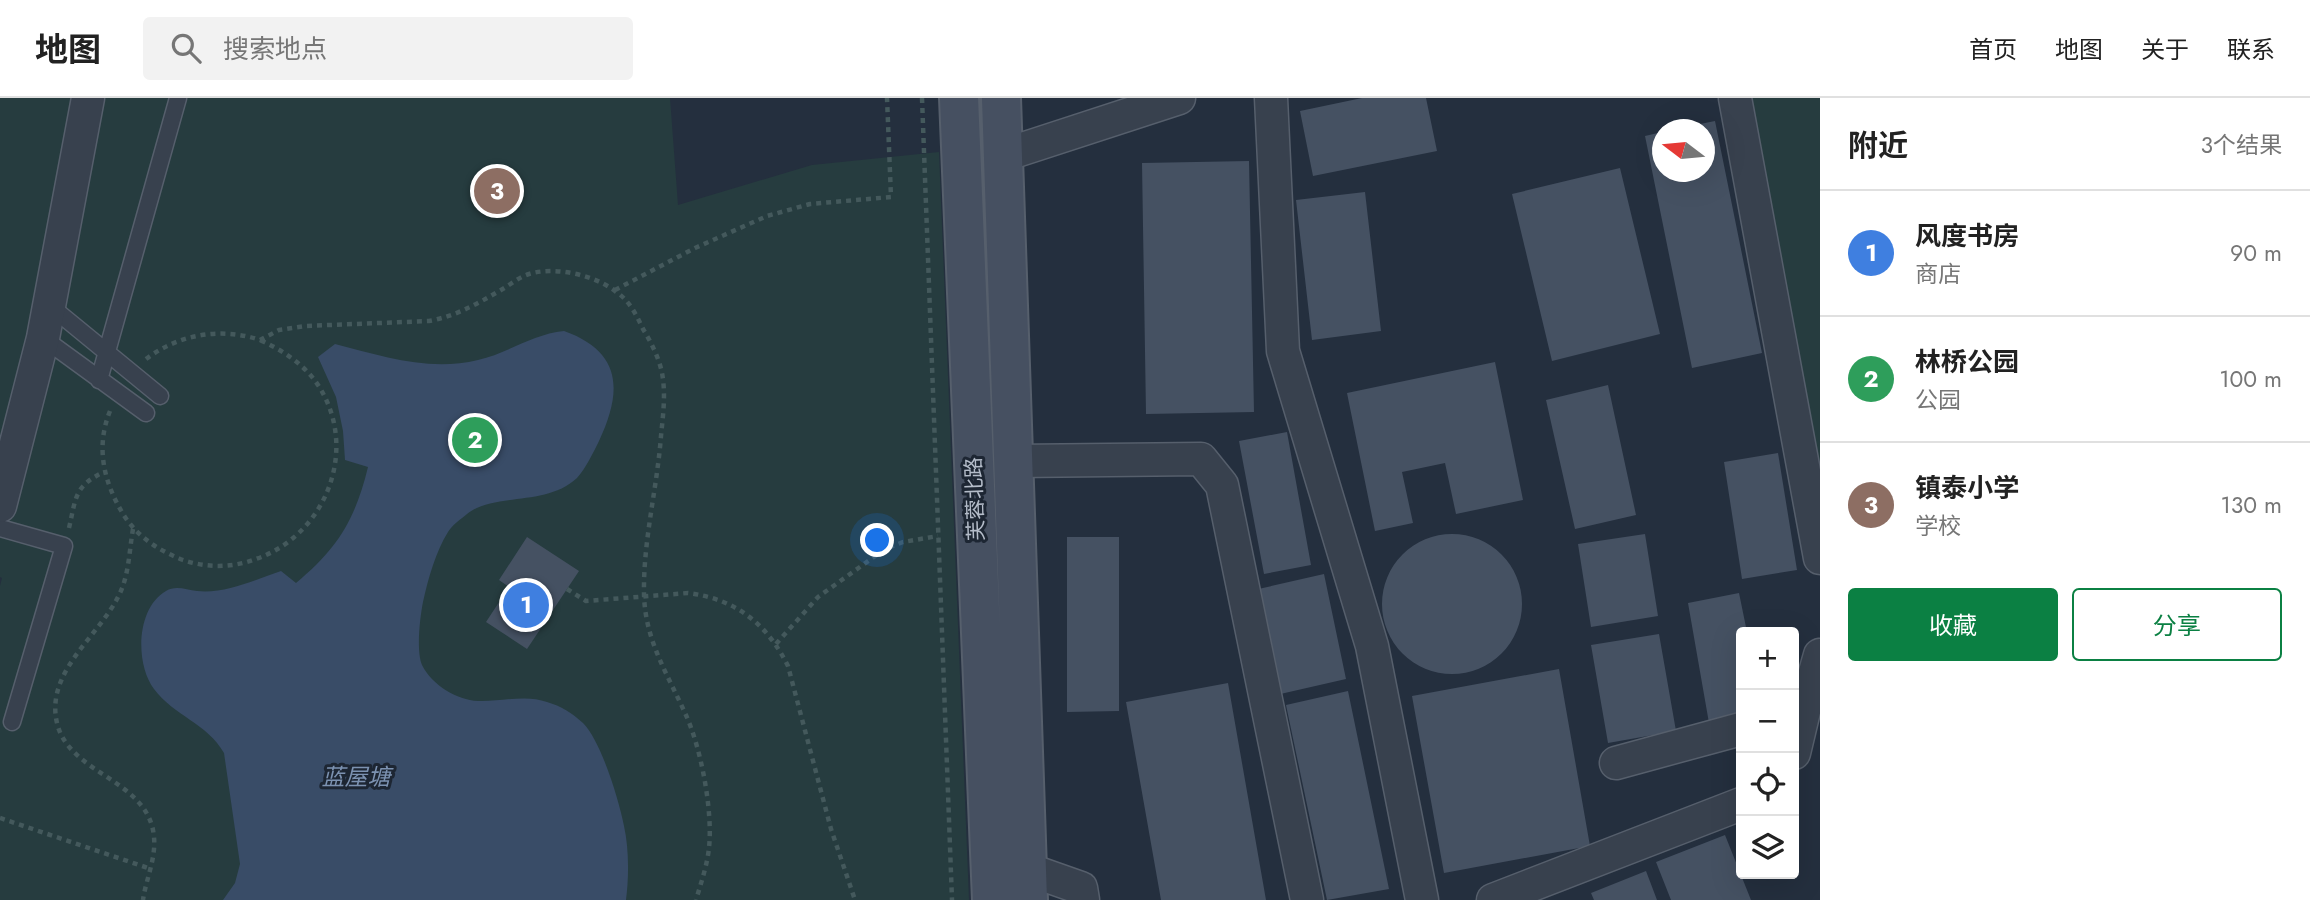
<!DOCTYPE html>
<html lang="zh">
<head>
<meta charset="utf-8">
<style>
  :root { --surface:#fff; --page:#f2f2f2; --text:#222; --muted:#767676; --line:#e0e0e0; --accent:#0b8043 }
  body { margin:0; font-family:Jost,"Noto Sans SC",sans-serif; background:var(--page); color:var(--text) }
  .controls { position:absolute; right:21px; bottom:21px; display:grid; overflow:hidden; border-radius:7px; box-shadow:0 7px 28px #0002 }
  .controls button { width:63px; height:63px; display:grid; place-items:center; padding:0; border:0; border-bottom:2px solid var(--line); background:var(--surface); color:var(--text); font:35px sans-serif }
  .compass { position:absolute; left:1652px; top:21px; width:63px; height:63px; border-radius:50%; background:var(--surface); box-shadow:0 7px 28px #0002; rotate:286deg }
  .you { position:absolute; left:878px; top:443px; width:24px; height:24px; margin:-18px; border:5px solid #fff; border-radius:50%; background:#1a73e8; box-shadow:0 0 0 10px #1a73e833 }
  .badge { display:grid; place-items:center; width:46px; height:46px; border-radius:50%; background:var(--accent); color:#fff; font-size:23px; font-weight:700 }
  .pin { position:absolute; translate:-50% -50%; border:4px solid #fff; box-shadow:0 2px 7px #0006 }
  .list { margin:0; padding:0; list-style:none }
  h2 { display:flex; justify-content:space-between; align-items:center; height:91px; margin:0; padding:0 28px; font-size:30px }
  h2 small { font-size:23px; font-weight:400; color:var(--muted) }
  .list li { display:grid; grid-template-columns:46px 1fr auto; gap:21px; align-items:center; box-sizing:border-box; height:126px; padding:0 28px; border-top:2px solid var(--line) }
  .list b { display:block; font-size:26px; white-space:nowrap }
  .list p { margin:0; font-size:23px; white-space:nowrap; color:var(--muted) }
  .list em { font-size:23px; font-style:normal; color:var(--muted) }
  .actions { display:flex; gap:14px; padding:21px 28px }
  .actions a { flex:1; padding:16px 0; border:2px solid var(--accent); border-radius:7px; text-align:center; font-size:24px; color:var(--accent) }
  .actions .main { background:var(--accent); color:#fff }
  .icon { flex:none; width:38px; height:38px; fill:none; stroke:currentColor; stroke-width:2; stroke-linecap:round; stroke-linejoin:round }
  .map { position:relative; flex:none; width:1820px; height:802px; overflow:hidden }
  header { display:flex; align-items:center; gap:42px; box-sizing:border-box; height:98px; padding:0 35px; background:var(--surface); border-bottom:2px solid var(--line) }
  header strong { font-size:33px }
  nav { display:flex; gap:38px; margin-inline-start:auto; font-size:24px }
  .search { width:490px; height:63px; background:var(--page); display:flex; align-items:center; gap:18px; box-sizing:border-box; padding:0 24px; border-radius:7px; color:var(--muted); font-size:26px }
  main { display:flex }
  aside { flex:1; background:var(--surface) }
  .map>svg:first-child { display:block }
  .green { fill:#263c3f }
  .water { fill:#394c67 }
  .building { fill:#455162 }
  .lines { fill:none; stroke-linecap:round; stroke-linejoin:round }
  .service-casing { stroke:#565f6c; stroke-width:19 }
  .minor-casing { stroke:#565f6c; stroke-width:35 }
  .secondary-casing { stroke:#565f6c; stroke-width:42 }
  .path { stroke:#44595c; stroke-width:4.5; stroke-dasharray:5 5; stroke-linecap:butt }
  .service { stroke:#38414e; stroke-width:16 }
  .minor { stroke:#38414e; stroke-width:32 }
  .secondary { stroke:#465061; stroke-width:38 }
  .labels { text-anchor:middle; stroke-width:6; stroke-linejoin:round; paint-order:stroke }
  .street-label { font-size:21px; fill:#b4bcc9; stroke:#1d2633 }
  .water-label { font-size:23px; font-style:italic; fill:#7c92b1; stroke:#1d2633 }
</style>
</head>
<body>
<header>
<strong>地图</strong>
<div class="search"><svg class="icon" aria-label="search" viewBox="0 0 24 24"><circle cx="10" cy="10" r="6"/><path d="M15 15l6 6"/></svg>搜索地点</div>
<nav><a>首页</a><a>地图</a><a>关于</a><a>联系</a></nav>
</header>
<main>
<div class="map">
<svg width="1820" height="802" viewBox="0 0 1820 802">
  <rect width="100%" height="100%" fill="#242f3e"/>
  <path class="green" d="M 0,0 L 670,0 L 678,107 L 812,67 L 939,54 L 969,802 L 0,802 L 0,488 L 2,480 L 0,479 Z
    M 1748,0 L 1820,0 L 1820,423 Z"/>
  <path class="water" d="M 564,233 C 623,254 622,294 599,343 C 593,355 586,370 577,380 C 546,409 494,394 467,416 C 461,421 452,427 448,434 C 436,453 428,481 423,504 C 420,519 416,553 422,567 C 432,587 457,602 478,603 C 500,604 526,596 547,604 C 561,608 572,615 583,625 C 601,643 619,702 624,728 C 629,750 629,779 626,802 L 223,802 L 235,785 L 240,766 L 224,655 C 207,625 174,618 154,591 C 135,566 136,510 166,493 C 176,487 186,492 197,493 C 225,496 254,482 281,473 L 296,485 C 338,450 355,422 368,369 L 345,362 L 343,333 L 336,299 L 318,259 L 335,246 C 382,258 429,274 478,262 C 508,255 533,236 564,233 Z"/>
  <path class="building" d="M 1362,0 L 1426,0 L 1437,53 L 1313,78 L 1300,13 Z
    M 1715,23 L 1762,255 L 1692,270 L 1645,38 L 1662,34 L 1662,74 L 1704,74 L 1704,32 L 1680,30 Z
    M 1249,63 L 1254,314 L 1146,316 L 1142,65 Z
    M 1620,70 L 1660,236 L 1552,263 L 1512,96 Z
    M 1365,94 L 1381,233 L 1312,242 L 1296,102 Z
    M 1495,264 L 1523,402 L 1456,416 L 1445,365 L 1402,374 L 1413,425 L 1375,433 L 1347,295 Z
    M 1608,287 L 1636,417 L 1575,431 L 1546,302 Z
    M 1287,334 L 1311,467 L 1264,476 L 1239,343 Z
    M 1778,355 L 1797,472 L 1742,481 L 1724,364 Z
    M1382 506a70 70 0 1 1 140 0a70 70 0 1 1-140 0Z
    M 1645,436 L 1658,518 L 1591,529 L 1578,446 Z
    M 527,439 L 579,473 L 527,551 L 486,524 L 509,489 L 499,482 Z
    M 1067,439 L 1119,439 L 1119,613 L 1067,614 Z
    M 1324,476 L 1346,581 L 1276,597 L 1254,492 Z
    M 1739,495 L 1747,534 L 1741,534 L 1741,619 L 1709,625 L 1688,505 Z
    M 1659,536 L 1676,633 L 1608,645 L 1591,547 Z
    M 1559,571 L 1590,748 L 1444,775 L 1412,598 Z
    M 1228,585 L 1266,802 L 1161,802 L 1126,604 Z
    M 1348,593 L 1389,791 L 1327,802 L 1286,607 Z
    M 1725,737 L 1751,802 L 1671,802 L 1656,764 Z
    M 1646,773 L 1657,802 L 1594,802 L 1591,795 Z"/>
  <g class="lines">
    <defs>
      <path id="service" d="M 49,207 L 160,298
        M 43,240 L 146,315
        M 99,282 L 178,0
        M 0,430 L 64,448 L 12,624"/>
      <path id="minor" d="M 1271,0 L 1283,253 L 1372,548 L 1422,802
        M 1735,0 L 1820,460
        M 1004,57 L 1179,0
        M 1015,363 L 1201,361 L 1222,387 L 1307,802
        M 0,408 L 43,240 L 88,0
        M 1794,616 L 1804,613 L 1820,557
        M 1794,655 L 1804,613
        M 1616,665 L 1741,631
        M 1027,771 L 1081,790 L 1083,802
        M 1493,802 L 1741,706"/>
      <path id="secondary" d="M 959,0 L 992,802
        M 1001,0 L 1028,802"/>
    </defs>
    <use href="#service" class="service-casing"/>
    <use href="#minor" class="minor-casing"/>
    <use href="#secondary" class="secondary-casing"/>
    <path class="path" d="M 922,0 L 952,802
      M 615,192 L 695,150 L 767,118 L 810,106 L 891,99 L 887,0
      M 146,261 C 179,236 221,229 260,242 L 279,232 L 305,228 L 429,223 C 456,218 477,206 501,192 C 510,187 519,179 529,176 C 555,168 594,177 615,193 C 629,202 636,216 643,231 C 651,244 659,260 662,275 C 666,296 663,317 661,338 C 657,391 643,443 644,496 C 645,542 667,575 685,615 C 701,649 713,713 709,750 C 707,768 701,785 696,802
      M 110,313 C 95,350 104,386 125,419 C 139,440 160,453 183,462 C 207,470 232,470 256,461 C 326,437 360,351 318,287 C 304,266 282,252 260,242
      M 69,430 C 76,400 74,388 104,374
      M 133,431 C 129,454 129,479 118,499 C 98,539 45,574 57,625 C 69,677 149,681 154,739 C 156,761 146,781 143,802
      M 567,491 L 586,503 L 688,495 C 736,501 767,526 788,568 L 831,731 L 855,802
      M 776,546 L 818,499 L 885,451 L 903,444 L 938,438
      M 0,720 L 151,771"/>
    <use href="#service" class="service"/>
    <use href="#minor" class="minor"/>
    <use href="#secondary" class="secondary"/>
  </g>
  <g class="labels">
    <g class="street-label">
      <text transform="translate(975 401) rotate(-92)" y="7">芙蓉北路</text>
    </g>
    <g class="water-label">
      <text x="356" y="687">蓝屋塘</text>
    </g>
  </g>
</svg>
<div class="controls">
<button>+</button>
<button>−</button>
<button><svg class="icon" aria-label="locate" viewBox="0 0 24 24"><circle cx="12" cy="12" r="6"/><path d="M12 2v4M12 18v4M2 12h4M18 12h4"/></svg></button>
<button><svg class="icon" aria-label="layers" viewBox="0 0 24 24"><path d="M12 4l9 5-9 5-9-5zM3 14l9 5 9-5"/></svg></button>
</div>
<svg class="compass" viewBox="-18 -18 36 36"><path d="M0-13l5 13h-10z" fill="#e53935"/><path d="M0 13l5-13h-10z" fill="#767676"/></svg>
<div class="you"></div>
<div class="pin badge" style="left:526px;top:507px;background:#3f7fe0">1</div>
<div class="pin badge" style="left:475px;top:342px;background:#2e9e5b">2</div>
<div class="pin badge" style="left:497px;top:93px;background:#8d6e63">3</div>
</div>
<aside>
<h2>附近<small>3个结果</small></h2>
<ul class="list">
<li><span class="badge" style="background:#3f7fe0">1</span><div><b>风度书房</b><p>商店</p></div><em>90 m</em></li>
<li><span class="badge" style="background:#2e9e5b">2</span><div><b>林桥公园</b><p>公园</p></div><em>100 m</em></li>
<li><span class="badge" style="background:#8d6e63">3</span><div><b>镇泰小学</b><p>学校</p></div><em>130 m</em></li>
</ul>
<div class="actions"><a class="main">收藏</a><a>分享</a></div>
</aside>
</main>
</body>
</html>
